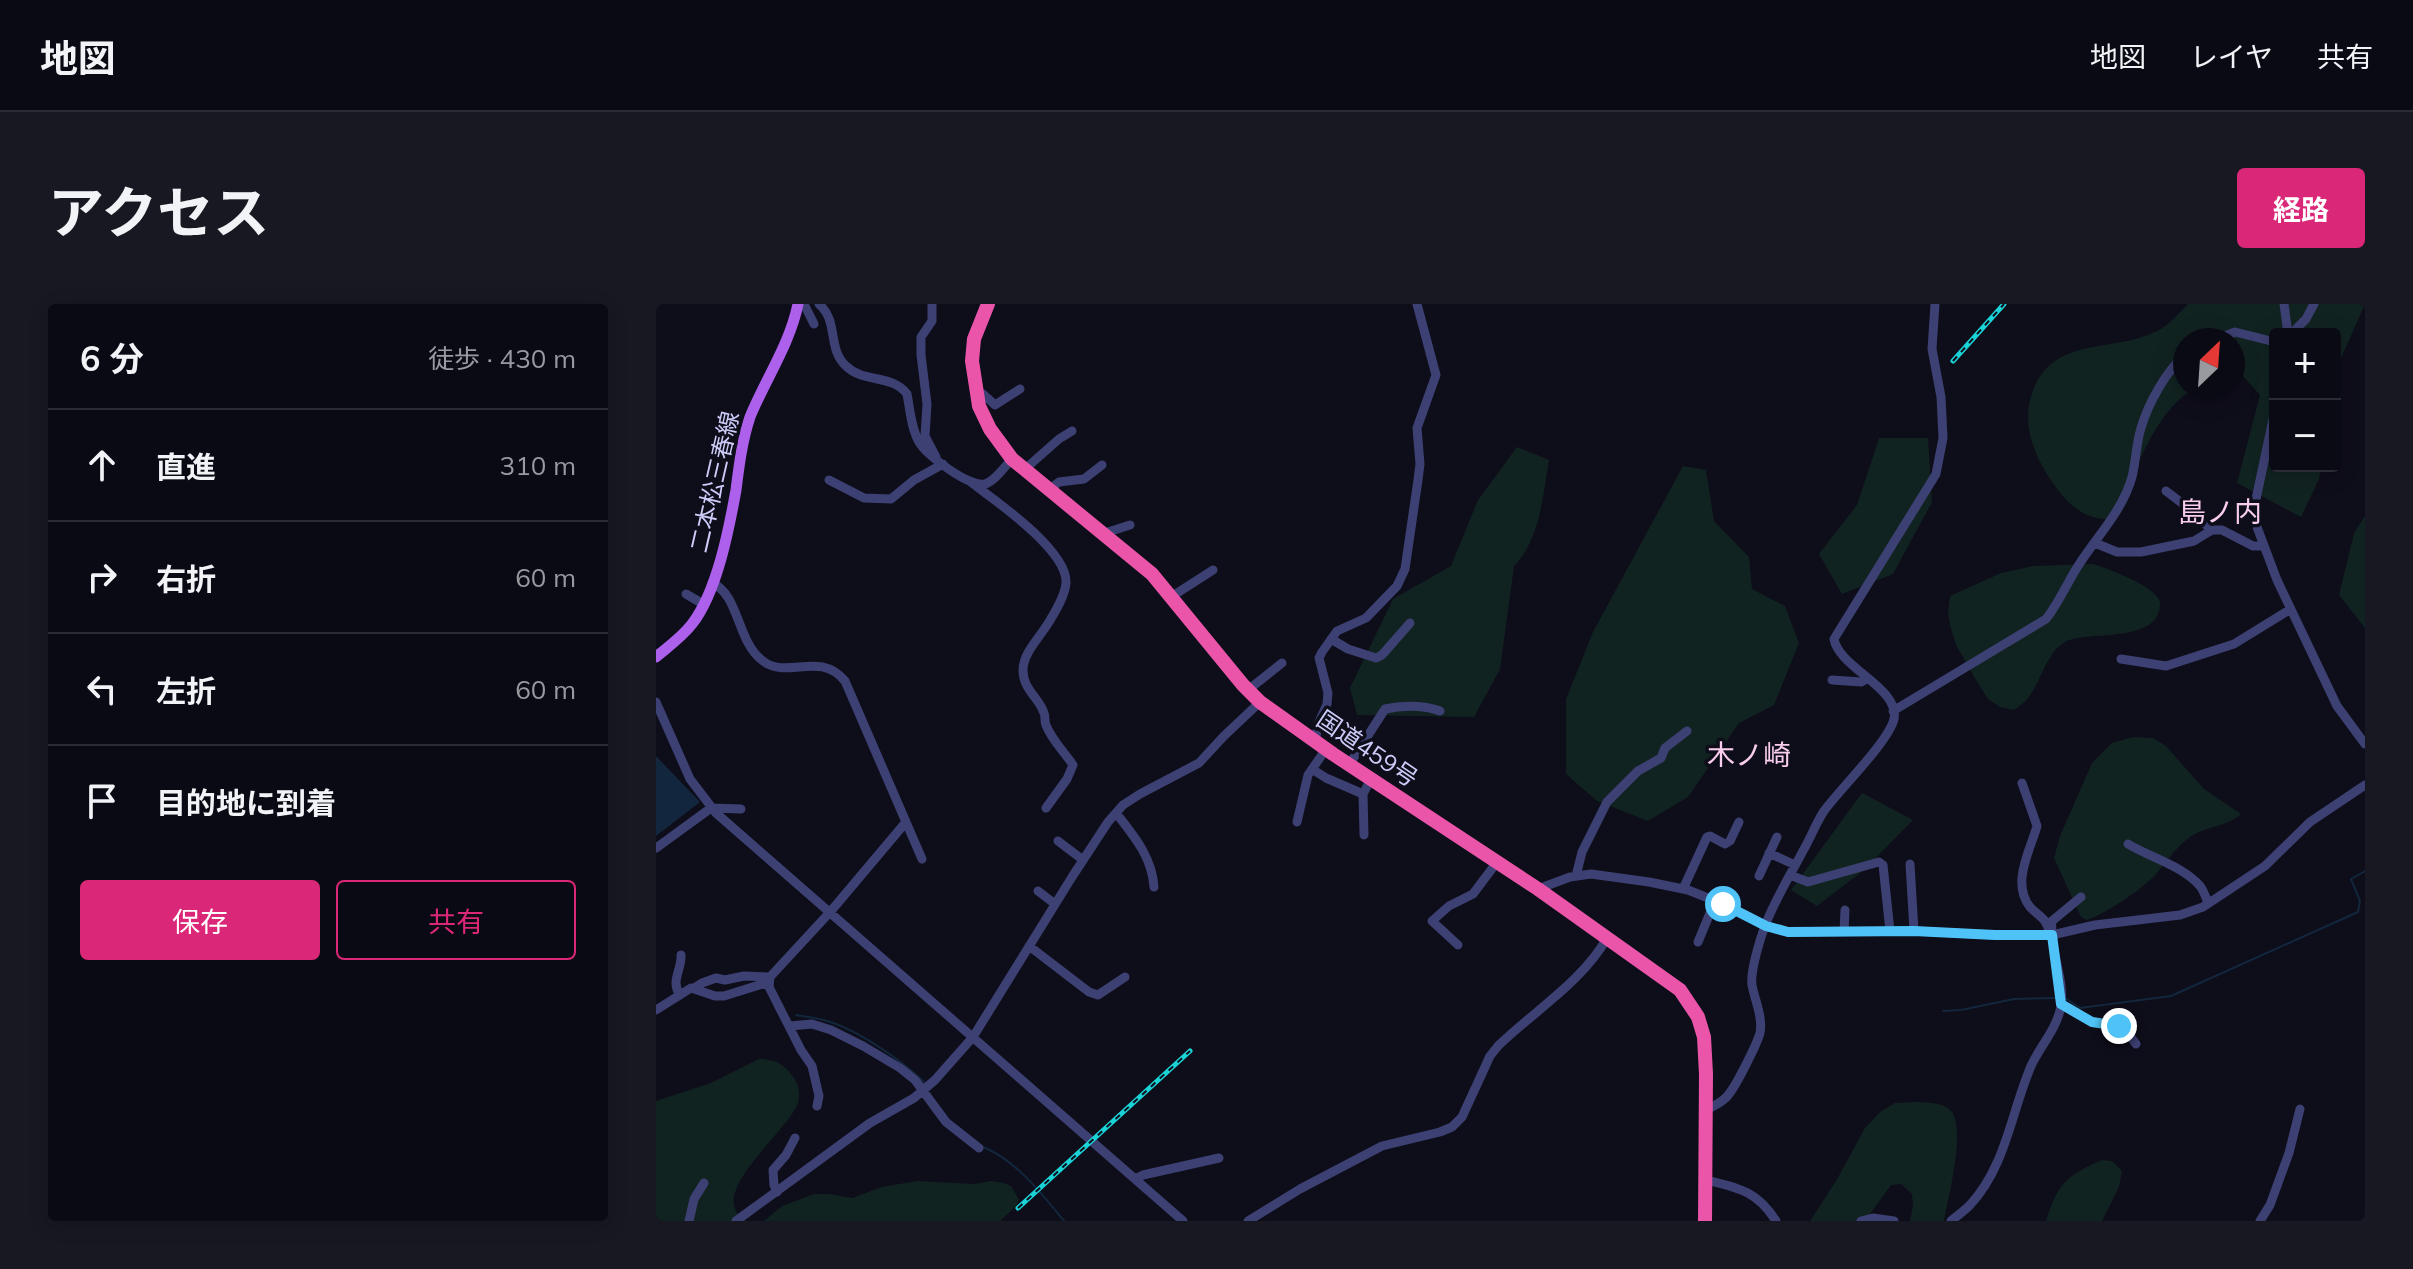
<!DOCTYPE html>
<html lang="ja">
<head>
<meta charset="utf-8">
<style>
  :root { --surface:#0a0a14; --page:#181822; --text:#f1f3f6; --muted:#999aa0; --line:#2a2b34; --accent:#db2777 }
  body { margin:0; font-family:Mulish,"Noto Sans JP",sans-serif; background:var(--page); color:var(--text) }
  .controls { position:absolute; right:24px; top:24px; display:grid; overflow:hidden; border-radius:8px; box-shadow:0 4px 20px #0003 }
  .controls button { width:72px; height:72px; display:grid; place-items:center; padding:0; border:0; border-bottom:2px solid var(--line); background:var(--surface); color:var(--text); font:40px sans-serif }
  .compass { position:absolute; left:1517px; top:24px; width:72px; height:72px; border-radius:50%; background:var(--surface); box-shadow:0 4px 20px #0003; rotate:25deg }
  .stop { position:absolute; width:24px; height:24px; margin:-18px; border:6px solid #4fc3f7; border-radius:50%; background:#fff }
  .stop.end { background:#4fc3f7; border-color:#fff; box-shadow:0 2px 8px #0008 }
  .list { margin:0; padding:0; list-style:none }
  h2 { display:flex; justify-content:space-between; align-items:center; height:104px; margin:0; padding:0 32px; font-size:34px }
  h2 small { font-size:26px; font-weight:400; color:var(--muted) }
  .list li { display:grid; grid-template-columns:52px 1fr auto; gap:24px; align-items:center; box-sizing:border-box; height:112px; padding:0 32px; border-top:2px solid var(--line) }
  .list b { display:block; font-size:30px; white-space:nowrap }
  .list em { font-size:26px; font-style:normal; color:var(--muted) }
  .actions { display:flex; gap:16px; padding:24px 32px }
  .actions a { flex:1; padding:18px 0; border:2px solid var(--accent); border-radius:8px; text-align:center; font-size:28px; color:var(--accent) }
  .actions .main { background:var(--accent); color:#fff }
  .icon { flex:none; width:44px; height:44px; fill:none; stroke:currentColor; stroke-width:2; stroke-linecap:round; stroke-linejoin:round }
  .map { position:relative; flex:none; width:1709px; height:917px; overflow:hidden; border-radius:8px }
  header { display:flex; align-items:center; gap:48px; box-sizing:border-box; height:112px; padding:0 40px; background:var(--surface); border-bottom:2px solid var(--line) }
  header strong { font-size:38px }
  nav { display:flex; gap:44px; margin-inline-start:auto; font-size:28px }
  .intro { display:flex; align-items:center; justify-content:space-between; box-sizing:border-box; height:192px; padding:0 48px }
  h1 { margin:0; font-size:56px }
  .button { padding:20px 36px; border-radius:8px; background:var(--accent); color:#fff; font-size:28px; font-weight:700 }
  main { display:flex; gap:48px; padding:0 48px }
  aside { flex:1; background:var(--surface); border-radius:8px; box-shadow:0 4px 20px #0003 }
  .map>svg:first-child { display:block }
  .green { fill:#112321 }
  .water { fill:#12273d }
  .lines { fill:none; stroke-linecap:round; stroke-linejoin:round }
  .stream { stroke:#12273d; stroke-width:2 }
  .minor { stroke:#3d4073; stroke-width:9 }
  .major { stroke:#ac60eb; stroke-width:11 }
  .highway { stroke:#ea55a9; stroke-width:14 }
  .rail-casing { stroke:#1ad3d6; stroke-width:5 }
  .rail { stroke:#0e0d1a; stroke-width:2; stroke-dasharray:6; stroke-linecap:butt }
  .route { stroke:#4fc3f7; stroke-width:10 }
  .labels { text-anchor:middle; stroke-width:7; stroke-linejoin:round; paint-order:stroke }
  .street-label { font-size:24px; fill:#cdccf9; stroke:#0e0d1a }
  .quarter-label { font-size:28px; fill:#f9cded; stroke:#0e0d1a }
</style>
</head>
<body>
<header>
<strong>地図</strong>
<nav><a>地図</a><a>レイヤ</a><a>共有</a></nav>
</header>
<div class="intro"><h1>アクセス</h1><a class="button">経路</a></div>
<main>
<aside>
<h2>6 分<small>徒歩 · 430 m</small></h2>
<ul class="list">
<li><svg class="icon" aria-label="ahead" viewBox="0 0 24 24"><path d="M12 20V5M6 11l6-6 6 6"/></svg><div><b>直進</b></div><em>310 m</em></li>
<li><svg class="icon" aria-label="right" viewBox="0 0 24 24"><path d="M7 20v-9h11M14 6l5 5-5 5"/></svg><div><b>右折</b></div><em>60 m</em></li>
<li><svg class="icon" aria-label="left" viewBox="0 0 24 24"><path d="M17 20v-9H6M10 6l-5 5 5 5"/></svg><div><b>左折</b></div><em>60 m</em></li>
<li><svg class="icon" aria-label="arrive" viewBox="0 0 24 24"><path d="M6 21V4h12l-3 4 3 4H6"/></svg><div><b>目的地に到着</b></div></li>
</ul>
<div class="actions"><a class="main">保存</a><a>共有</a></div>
</aside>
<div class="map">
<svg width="1709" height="917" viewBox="0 0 1709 917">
  <rect width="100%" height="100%" fill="#0e0d1a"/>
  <path class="green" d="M 1532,0 L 1709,0 L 1679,68 L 1679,30 L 1619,30 L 1619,162 L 1665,162 L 1663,175 L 1645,213 L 1581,179 L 1604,91 L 1586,71 L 1577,73 L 1577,36 L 1529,36 L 1529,84 L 1541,84 C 1500,101 1476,176 1458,215 C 1434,217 1417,206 1402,186 C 1383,161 1366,128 1374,96 C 1392,28 1456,52 1505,25 C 1515,19 1524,8 1532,0 Z
    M 1223,134 L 1272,134 L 1276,198 L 1237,270 L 1186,290 L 1163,250 L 1201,201 Z
    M 861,143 L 893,156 C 887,191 884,236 858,262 L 844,365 L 818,413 L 701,411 L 694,384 L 737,295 L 795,262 L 822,196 Z
    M 1027,162 L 1050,166 L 1058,217 L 1093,253 L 1096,285 L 1129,302 L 1143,339 L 1118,401 L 1083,419 L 1032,493 L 992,517 L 941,497 L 910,470 L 910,395 L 937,328 Z
    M 1709,212 L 1709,324 L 1683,291 L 1698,229 Z
    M 1437,260 C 1451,264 1504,284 1504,299 C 1505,341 1430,326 1409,338 C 1390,349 1385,378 1372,394 C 1368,399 1363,402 1358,406 L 1344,403 L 1332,395 L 1320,376 L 1300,341 L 1294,321 L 1292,309 L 1294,292 L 1345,269 L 1377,262 Z
    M 1477,433 L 1497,434 L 1510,442 L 1548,485 L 1585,510 C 1571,523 1550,522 1534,533 C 1518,544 1509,562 1495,575 C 1482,588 1447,611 1431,616 L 1425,613 L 1398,554 L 1404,532 L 1436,459 L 1456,439 Z
    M 1206,489 L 1257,516 L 1208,566 L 1161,602 L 1135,586 Z
    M 103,755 C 117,755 127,759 135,770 C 142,779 145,787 142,799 C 134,824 61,881 81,909 C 83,912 87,914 91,917 L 0,917 L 0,797 L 55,779 Z
    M 1261,798 C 1271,799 1284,798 1293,805 C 1312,819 1292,894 1288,917 L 1254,917 L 1257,902 L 1256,890 L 1245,880 L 1235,881 L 1209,917 L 1154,917 L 1180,877 L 1209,824 L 1224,808 L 1239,799 Z
    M 1446,856 L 1456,857 L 1466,867 L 1463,883 L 1446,917 L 1390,917 C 1401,880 1411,871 1446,856 Z
    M 261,877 L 319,880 L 335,877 L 348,879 L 355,882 L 363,896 L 360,902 L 344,917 L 108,917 L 126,902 L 158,890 L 173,890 L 196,894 L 226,883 Z"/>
  <path class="water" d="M 0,452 L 44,498 L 0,532 Z"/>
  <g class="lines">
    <path class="stream" d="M 1411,695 L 1424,704 L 1515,692 L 1702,608 L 1704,597 L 1695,575 L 1709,567
      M 1287,707 L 1305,706 L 1358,695 L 1400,694
      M 140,711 C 150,713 161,714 171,717 C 202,726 245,756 268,778
      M 327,843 C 360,856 386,890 408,917"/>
    <path class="minor" d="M 148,0 L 158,20
      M 163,0 C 183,17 171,45 190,62 C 207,79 236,70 251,90 C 254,105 255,124 263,138 C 270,151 314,184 329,180 C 339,177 349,162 356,155
      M 276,0 L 276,17 L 265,33 L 265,51 L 271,100 L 269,132 L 280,153
      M 1628,0 L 1632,30
      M 1635,30 L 1650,15 L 1658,0
      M 1559,36 L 1579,28 L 1619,38
      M 320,90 L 327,90 L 339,101 L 364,85
      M 1619,106 L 1600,195 L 1601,223 L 1621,276 L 1681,402 L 1709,440
      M 369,165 L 403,135 L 416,127
      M 173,176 L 208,194 L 235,195 L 258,176 L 287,160
      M 316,179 C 340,197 412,247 410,279 C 409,292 399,308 393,318 C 384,333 367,349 367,366 C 367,386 383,393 388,409 C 390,413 388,417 390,421 C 395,435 409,449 417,461 L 411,475 L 390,504
      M 394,185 L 403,178 L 428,175 L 446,161
      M 1510,187 L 1543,212 L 1555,227
      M 449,229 L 474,221
      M 1439,239 L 1461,248 L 1485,248 L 1538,237 L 1556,226 L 1566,226 L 1597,242 L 1607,242
      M 56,279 C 84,291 80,337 107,357 C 132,376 163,346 189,377 L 266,555
      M 30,290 L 47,300
      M 515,293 L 557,266
      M 675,335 L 692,345 L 720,354 L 726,351 L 754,319
      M 1465,355 L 1510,362 L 1578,340 L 1635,305
      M 1176,376 L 1205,378 L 1212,374
      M 592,386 L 626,359
      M 0,398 L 34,475 L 60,509 L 527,917
      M 1237,407 L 1390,315 C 1403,299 1411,279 1422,262 C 1441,232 1466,208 1476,173 C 1480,157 1480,140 1485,124 C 1492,100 1510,67 1529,51
      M 659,437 L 663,418 L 671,400 L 672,389 L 663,354 L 666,348 L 681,327 L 710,314 L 741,282 L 749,265 L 762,176 L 764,160 L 761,124 L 780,71 L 761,0
      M 693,461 L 729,405 C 746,401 768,401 784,407
      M 656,465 L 670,474 L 707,490
      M 1366,479 L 1381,522 C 1374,547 1355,579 1374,603 C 1382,612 1391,614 1393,628
      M 460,509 C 478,532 496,553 498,583
      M 641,518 L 652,471 L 670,445
      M 708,531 L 707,490 L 715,475
      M 402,537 L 427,556
      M 1472,540 C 1493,553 1527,562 1544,582 C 1548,587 1550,594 1552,599
      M 0,544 L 55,504 L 85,505
      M 1113,549 L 1139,561
      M 1254,560 L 1258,627
      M 1134,571 L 1152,578 L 1223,558 L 1227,561 L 1234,627
      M 920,572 L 926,548 L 951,498 L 982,467 L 1005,454 L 1009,444 L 1031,427
      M 1103,572 L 1121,533
      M 882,585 L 914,573 L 935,570 L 993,578 L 1032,586 L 1067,600 L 1110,622 L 1132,628 L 1258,627 L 1339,631 L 1396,631 L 1439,621 L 1524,611 L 1547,603 L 1609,562 L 1654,518 L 1709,481
      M 1027,585 L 1051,533 L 1054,532 L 1069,540 L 1074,537 L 1083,518
      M 382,587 L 399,600
      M 1188,628 L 1189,606
      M 1042,638 L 1059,597
      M 802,641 L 776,617 L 793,602 L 817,590 L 841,558
      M 373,642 L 433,688 L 442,691 L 469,673
      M 38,684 L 46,679 L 60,674 L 69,676 L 88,672 L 114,673
      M 24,691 C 14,677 26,666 25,651
      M 1405,700 L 1436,718 L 1468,724 L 1480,740
      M 0,706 L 35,684 L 59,692 L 68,692 L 113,678
      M 134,722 L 156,720 L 175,726 L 207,742 L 244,764 L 259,776 L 290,818 L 323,844
      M 161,802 L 163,792 L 156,762 L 145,746 L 113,683 L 114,673 L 175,607 L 250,518
      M 1049,807 C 1057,802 1068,798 1073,790 C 1081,780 1101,740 1104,729 C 1107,713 1099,697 1096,681 C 1094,668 1104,635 1109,622 C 1119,595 1135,570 1148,545 C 1155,533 1160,519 1168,507 C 1184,485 1233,437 1238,415 C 1244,384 1183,364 1178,335 L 1280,170 L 1287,134 L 1285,93 L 1276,45 L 1279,0
      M 479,875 L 487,871 L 563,854
      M 1050,876 C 1083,884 1101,887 1120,917
      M 121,888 L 118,881 L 117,866 L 130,851 L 139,834
      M 33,917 L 38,895 L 48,879
      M 80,917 L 214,819 L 258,794 L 279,776 L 317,733 L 416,573 L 452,518 L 467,501 L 484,490 L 543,459 L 568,432 L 604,398
      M 592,917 L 644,885 L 726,842 L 784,828 L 796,823 L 806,813 L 834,752 L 842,742 C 878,707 926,678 951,634
      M 1205,917 L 1217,914 L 1238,917
      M 1295,917 C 1301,912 1308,907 1314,901 C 1350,862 1355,809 1375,762 C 1384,742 1401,725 1405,702 C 1409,674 1393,645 1396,617 L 1425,593
      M 1604,917 L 1614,901 L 1633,849 L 1644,805"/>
    <path class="major" d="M 0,353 C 13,342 26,333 36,320 C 61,288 73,225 80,186 C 83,162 86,137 94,113 C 109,76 134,40 142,0"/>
    <path class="highway" d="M 332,0 L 318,35 L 316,57 L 323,102 L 334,125 L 356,155 L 496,270 L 587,381 L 604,398 L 677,450 L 882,585 L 1024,686 L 1042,713 L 1048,733 L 1050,770 L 1049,917"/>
    <defs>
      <path id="rail" d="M 1297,57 L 1348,0
        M 362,904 L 534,747"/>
    </defs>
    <use href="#rail" class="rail-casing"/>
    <use href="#rail" class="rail"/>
  </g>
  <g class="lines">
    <path class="route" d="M 1067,600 L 1110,622 L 1132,628 L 1258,627 L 1339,631 L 1396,631 L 1405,700 L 1436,718 L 1463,722"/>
  </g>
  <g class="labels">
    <g class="street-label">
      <text transform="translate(59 178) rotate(-77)" y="8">二本松三春線</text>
      <text transform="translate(711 445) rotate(34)" y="8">国道459号</text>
    </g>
    <g class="quarter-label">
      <text x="1564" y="218">島ノ内</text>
      <text x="1093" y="461">木ノ崎</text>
    </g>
  </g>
</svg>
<div class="controls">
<button>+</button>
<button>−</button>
</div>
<svg class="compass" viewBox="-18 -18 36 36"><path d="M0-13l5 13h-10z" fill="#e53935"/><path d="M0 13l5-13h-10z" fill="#999aa0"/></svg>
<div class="stop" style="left:1067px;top:600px"></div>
<div class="stop end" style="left:1463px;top:722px"></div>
</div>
</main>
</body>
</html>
